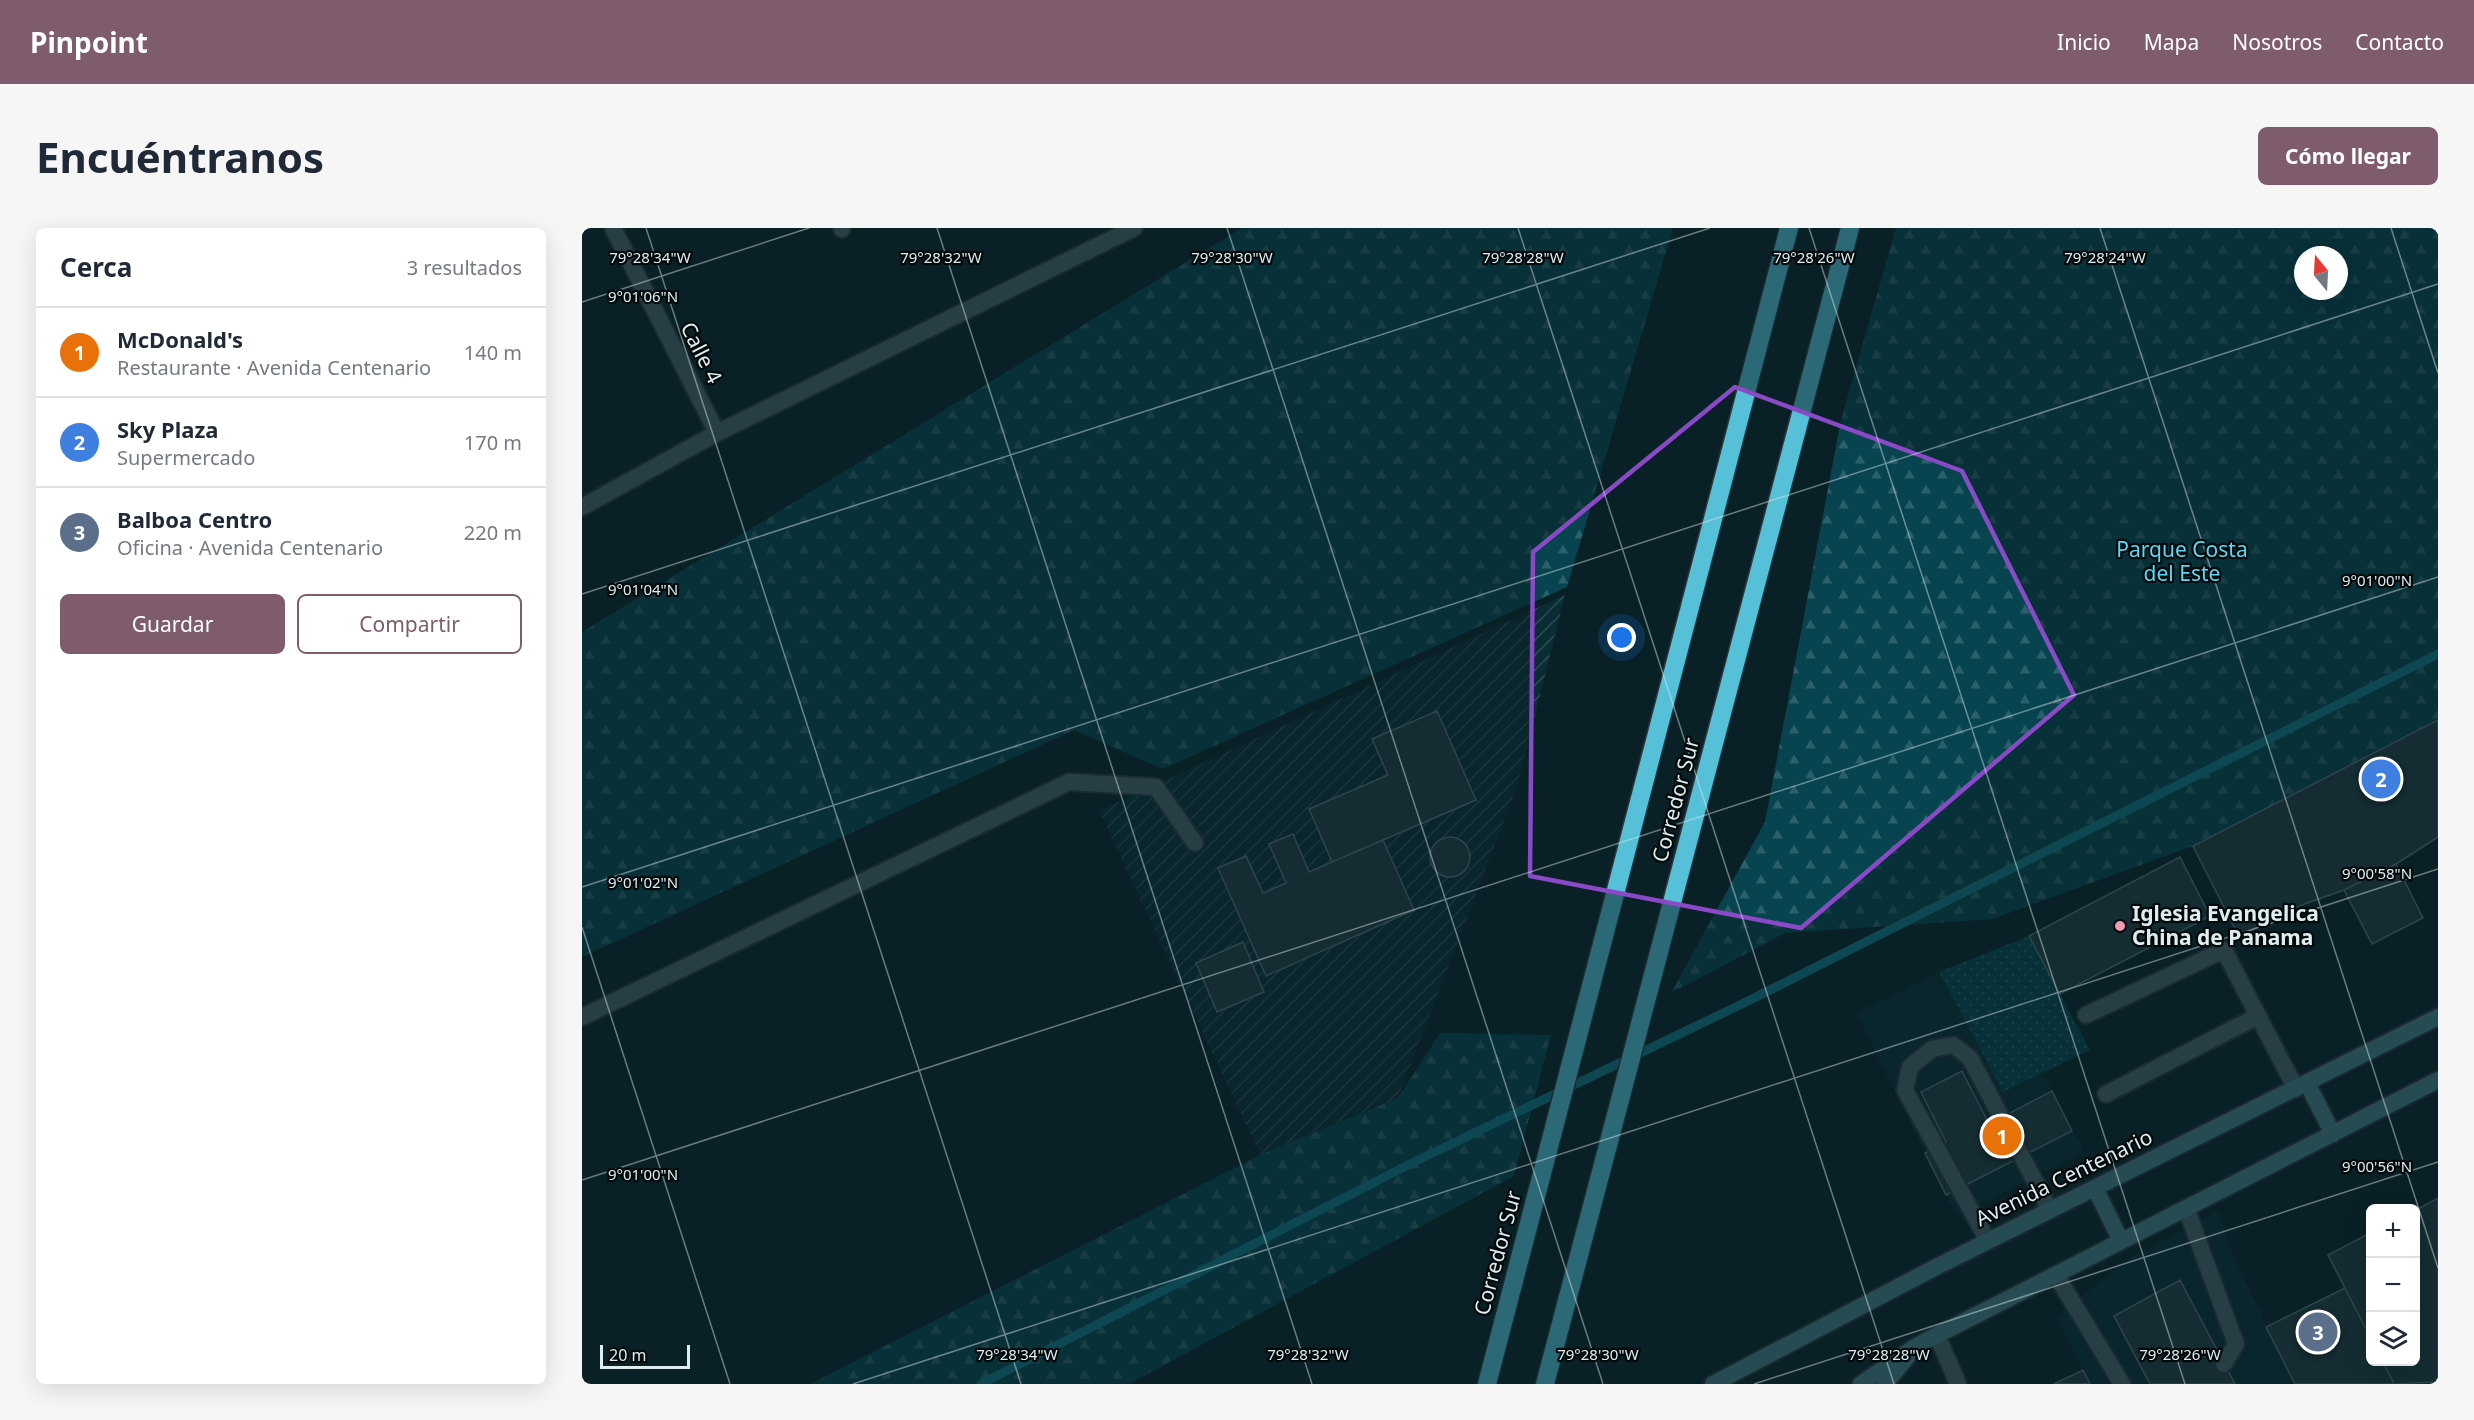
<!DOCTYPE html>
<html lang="es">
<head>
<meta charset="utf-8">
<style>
  :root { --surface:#fff; --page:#f6f6f7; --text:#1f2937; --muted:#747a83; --line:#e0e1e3; --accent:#7e5c6d }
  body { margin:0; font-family:"Noto Sans",sans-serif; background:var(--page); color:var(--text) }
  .controls { position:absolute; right:18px; bottom:18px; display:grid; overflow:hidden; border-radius:9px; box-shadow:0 6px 24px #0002 }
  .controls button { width:54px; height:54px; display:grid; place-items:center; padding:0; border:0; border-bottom:2px solid var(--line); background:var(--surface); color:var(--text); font:30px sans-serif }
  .compass { position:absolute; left:1712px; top:18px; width:54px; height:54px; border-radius:50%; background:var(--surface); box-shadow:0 6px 24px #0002; rotate:342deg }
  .scale { position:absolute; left:18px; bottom:15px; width:90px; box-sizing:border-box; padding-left:6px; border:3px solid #dfedf0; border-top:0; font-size:16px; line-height:21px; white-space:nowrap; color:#dfedf0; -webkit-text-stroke:4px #02090b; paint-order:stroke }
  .you { position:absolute; left:1040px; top:410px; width:21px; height:21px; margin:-15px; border:4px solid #fff; border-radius:50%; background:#1a73e8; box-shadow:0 0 0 9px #1a73e833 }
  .badge { display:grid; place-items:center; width:39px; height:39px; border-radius:50%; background:var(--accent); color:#fff; font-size:20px; font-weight:700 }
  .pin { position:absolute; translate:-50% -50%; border:3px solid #fff; box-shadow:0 2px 6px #0006 }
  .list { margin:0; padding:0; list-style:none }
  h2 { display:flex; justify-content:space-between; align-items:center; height:78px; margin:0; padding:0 24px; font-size:26px }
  h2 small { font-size:20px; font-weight:400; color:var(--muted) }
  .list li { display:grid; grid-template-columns:39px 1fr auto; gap:18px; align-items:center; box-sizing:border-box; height:90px; padding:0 24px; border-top:2px solid var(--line) }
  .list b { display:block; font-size:22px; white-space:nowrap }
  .list p { margin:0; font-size:20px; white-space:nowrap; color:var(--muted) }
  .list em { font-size:20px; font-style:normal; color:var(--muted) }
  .actions { display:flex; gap:12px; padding:18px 24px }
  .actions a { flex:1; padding:14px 0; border:2px solid var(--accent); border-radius:9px; text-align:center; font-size:21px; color:var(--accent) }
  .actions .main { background:var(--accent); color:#fff }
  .icon { flex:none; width:33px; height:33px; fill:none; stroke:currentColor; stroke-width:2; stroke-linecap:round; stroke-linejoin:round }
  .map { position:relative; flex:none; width:1856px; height:1156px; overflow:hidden; border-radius:9px }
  header { display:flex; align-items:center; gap:36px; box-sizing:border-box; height:84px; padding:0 30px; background:var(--accent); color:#fff }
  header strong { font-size:28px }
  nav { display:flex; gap:33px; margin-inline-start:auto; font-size:21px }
  .intro { display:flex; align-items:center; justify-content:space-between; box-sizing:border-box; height:144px; padding:0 36px }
  h1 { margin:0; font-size:42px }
  .button { padding:15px 27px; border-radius:9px; background:var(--accent); color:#fff; font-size:21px; font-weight:700 }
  main { display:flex; gap:36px; padding:0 36px }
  aside { flex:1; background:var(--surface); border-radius:9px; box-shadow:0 6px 24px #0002 }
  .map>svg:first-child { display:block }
  .built { fill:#0a2d35 }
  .industrial { fill:url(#industrial-furrows) }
  .grass { fill:url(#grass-dots) }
  .forest { fill:url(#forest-firs); fill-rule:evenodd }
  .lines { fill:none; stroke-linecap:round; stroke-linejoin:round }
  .stream { stroke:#107587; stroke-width:9 }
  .building { fill:#233a40; stroke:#587177; stroke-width:1.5 }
  .service-casing { stroke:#2d373c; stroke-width:20 }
  .minor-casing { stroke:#2d373c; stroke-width:20 }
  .secondary-casing { stroke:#2d373c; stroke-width:20 }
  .motorway-casing { stroke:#2d373c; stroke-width:21 }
  .service { stroke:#4a6369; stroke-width:16 }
  .minor { stroke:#4a6369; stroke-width:16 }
  .secondary { stroke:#4d7f8a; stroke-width:16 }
  .motorway { stroke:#55c0d8; stroke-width:18 }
  .marked { fill:none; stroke:#8a49c6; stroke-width:4.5; stroke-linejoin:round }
  .ticks { fill:none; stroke:#dfedf0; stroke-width:1.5; stroke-opacity:0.45 }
  .poi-dot { fill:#f29aaf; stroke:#02090b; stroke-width:2 }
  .labels { text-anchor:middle; stroke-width:4.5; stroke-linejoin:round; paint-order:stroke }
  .street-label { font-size:21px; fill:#dfedf0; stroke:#02090b }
  .park-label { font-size:21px; fill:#59d9f4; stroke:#02090b }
  .poi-label { font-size:21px; font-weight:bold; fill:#dfedf0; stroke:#02090b; text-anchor:start }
  .ticks-label { font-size:15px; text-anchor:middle; fill:#dfedf0; stroke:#02090b; stroke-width:4.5; stroke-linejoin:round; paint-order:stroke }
</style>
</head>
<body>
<header>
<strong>Pinpoint</strong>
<nav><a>Inicio</a><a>Mapa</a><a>Nosotros</a><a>Contacto</a></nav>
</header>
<div class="intro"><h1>Encuéntranos</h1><a class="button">Cómo llegar</a></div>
<main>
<aside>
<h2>Cerca<small>3 resultados</small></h2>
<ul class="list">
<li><span class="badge" style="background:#e8710a">1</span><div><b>McDonald's</b><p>Restaurante · Avenida Centenario</p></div><em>140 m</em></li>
<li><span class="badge" style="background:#3f7fe0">2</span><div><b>Sky Plaza</b><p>Supermercado</p></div><em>170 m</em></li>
<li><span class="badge" style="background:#5c6f8a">3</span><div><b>Balboa Centro</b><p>Oficina · Avenida Centenario</p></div><em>220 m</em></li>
</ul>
<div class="actions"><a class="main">Guardar</a><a>Compartir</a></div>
</aside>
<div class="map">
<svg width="1856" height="1156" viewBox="0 0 1856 1156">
  <defs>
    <pattern id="industrial-furrows" width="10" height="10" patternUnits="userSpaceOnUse" patternTransform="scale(1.5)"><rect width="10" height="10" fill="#0a2d35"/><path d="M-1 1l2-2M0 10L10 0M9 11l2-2" fill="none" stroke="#2d4c53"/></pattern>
    <pattern id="grass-dots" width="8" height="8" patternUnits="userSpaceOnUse" patternTransform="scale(1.5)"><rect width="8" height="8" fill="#074450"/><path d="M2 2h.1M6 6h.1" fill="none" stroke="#2b5f6a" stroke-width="1.8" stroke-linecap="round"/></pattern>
    <pattern id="forest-firs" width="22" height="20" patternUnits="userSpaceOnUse" patternTransform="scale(1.5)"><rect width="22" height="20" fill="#074450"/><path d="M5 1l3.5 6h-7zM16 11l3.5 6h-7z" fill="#2b5f6a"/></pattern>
  </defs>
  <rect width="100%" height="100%" fill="#092126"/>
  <path class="built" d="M 1357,744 L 1421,864 L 1462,846 L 1502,923 L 1374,988 L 1274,785 Z
    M 1636,983 L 1652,1030 L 1713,1156 L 1508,1156 L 1474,1089 L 1547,1031 Z"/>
  <path class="industrial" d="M 983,367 L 935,559 L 816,870 L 678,927 L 517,583 Z"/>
  <path class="grass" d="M 1447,708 L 1508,822 L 1421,864 L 1357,744 Z"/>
  <path class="forest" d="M 660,0 L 1091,0 L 985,359 L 581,541 L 492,502 L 0,729 L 0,404 Z
    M 1314,0 L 1856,0 L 1856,492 L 1611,618 L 1410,691 L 1203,705 L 1089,765 L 1183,594 L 1259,192 ZM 1721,27 L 1757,27 L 1757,63 L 1721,63 Z
    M 858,805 L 969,807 L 932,948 L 547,1156 L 228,1156 L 678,927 L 816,870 Z"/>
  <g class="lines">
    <path class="stream" d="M 399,1156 L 828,936 L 1166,773 L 1856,426"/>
  </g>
  <path class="building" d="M 855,483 L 894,572 L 750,634 L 727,581 L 806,547 L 790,511 Z
    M 1856,492 L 1856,609 L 1814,636 L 1762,662 L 1717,678 L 1657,709 L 1611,618 Z
    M 711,606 L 727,644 L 801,612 L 832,682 L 684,748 L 636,640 L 664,628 L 681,665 L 704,655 L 687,616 Z
    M848 629a20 20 0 1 1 40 0a20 20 0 1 1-40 0Z
    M 1598,629 L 1628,688 L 1478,766 L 1447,708 Z
    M 1814,636 L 1841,690 L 1790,716 L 1762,662 Z
    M 661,714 L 682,764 L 635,784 L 614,735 Z
    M 1380,843 L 1407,896 L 1470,863 L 1490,903 L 1364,967 L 1343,925 L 1364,914 L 1339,864 Z
    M 1856,970 L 1856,1154 L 1812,1156 L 1801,1134 L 1834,1134 L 1834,982 Z
    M 1788,1005 L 1788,1109 L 1746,1027 Z
    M 1598,1052 L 1653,1156 L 1568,1156 L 1532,1088 Z
    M 1763,1060 L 1788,1109 L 1788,1134 L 1801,1134 L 1812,1156 L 1713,1156 L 1684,1099 Z
    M 1501,1142 L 1508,1156 L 1472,1156 Z"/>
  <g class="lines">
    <defs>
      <path id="service" d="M 1504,787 L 1642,722 L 1714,861
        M 0,789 L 487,554 L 574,559 L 613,615
        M 1524,866 L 1676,788
        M 1604,980 L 1654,1116 L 1642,1136
        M 1406,1013 L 1323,862 L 1328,839 L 1350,821 L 1371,817 L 1388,830 L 1468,982
        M 1474,1047 L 1540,1156
        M 1355,1107 L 1376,1156"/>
      <path id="minor" d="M 31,0 L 135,205
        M 260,0 L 260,1
        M 0,279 L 135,205 L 552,0"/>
      <path id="secondary" d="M 1725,855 L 1751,906
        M 1513,960 L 1539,1013
        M 1131,1156 L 1358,1037 L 1856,789
        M 1279,1156 L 1331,1120 L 1355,1107 L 1856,852
        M 1303,1156 L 1325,1129"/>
      <path id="motorway" d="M 905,1156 L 1207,0
        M 963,1156 L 1268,0"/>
    </defs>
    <use href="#service" class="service-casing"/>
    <use href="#minor" class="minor-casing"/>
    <use href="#secondary" class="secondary-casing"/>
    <use href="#motorway" class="motorway-casing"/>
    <use href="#service" class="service"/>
    <use href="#minor" class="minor"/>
    <use href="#secondary" class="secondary"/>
    <use href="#motorway" class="motorway"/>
  </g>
  <path d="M0 0H1856V1156H0ZM 1153,159 L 1380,243 L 1492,467 L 1219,700 L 948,648 L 951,324 Z" fill="#092126" fill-opacity=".55" fill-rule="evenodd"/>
  <path class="marked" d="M 1153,159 L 1380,243 L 1492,467 L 1219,700 L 948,648 L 951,324 Z"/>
  <path class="ticks" d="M 64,0 L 439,1156M 355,0 L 730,1156M 645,0 L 1021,1156M 936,0 L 1312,1156M 1227,0 L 1603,1156M 1518,0 L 1856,1040M 1809,0 L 1856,145M 0,74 L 227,0M 0,366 L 1128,0M 0,659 L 1856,56M 0,699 L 148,1156M 0,952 L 1856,349M 271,1156 L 1856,641M 1172,1156 L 1856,934"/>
  <circle class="poi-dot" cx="1538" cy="698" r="6"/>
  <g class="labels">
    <g class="street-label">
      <text transform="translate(119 125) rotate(63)" y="7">Calle 4</text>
      <text transform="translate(1094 572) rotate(-75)" y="7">Corredor Sur</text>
      <text transform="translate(1482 950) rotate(-26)" y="7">Avenida Centenario</text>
      <text transform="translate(916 1025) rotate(-75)" y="7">Corredor Sur</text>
    </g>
    <g class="park-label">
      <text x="1600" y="329">Parque Costa<tspan x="1600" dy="24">del Este</tspan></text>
    </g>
    <g class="poi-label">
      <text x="1550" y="693">Iglesia Evangelica<tspan x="1550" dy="24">China de Panama</tspan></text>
    </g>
  </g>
  <g class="ticks-label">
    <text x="68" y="35">79°28'34"W</text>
    <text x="359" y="35">79°28'32"W</text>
    <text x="650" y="35">79°28'30"W</text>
    <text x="941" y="35">79°28'28"W</text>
    <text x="1232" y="35">79°28'26"W</text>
    <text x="1523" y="35">79°28'24"W</text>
    <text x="61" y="74">9°01'06"N</text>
    <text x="1795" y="358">9°01'00"N</text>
    <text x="61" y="367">9°01'04"N</text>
    <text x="1795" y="651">9°00'58"N</text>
    <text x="61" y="660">9°01'02"N</text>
    <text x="1795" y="944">9°00'56"N</text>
    <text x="61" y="952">9°01'00"N</text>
    <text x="435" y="1132">79°28'34"W</text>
    <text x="726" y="1132">79°28'32"W</text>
    <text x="1016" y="1132">79°28'30"W</text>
    <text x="1307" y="1132">79°28'28"W</text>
    <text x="1598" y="1132">79°28'26"W</text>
  </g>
</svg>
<div class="controls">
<button>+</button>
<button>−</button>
<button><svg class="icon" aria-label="layers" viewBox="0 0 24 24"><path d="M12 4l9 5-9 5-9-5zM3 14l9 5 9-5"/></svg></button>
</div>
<svg class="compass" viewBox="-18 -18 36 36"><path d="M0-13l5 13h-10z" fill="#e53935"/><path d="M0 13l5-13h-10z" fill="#747a83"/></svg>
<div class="scale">20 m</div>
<div class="you"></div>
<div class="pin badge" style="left:1420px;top:908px;background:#e8710a">1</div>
<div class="pin badge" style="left:1799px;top:551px;background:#3f7fe0">2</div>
<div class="pin badge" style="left:1736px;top:1104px;background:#5c6f8a">3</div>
</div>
</main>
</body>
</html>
